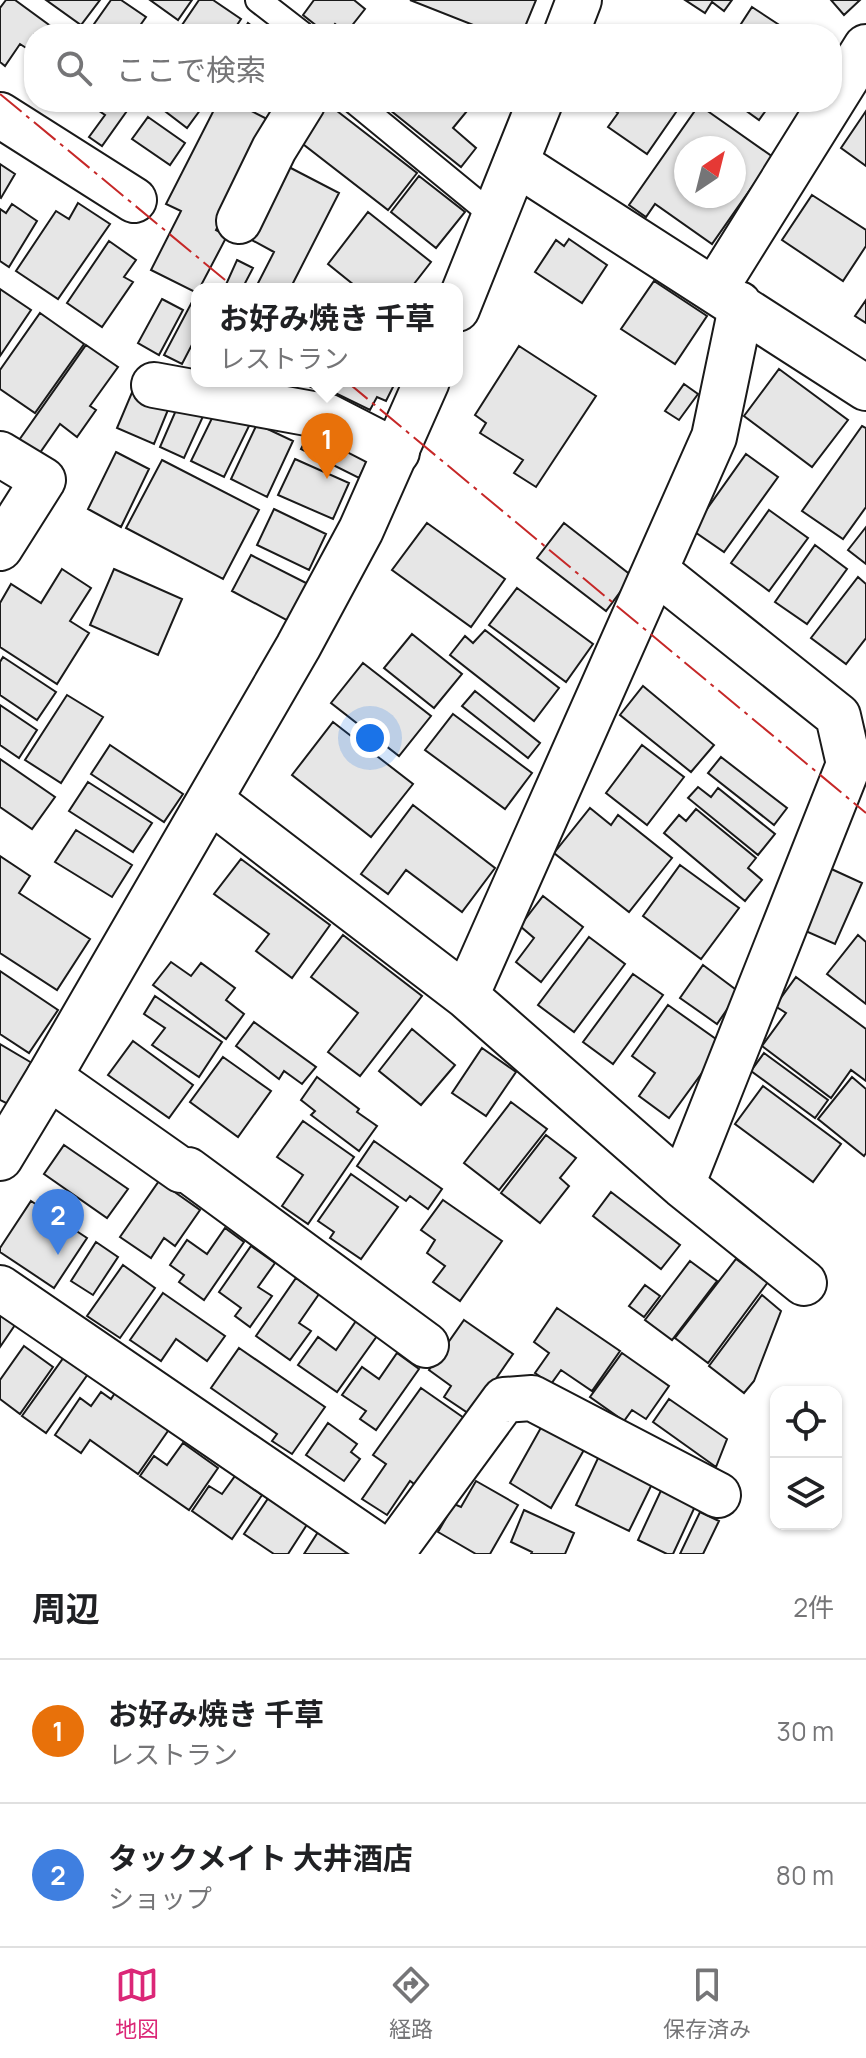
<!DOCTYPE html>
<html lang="ja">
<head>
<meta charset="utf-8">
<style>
  :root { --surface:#fff; --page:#f2f2f2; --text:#202124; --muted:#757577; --line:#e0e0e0; --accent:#db2777 }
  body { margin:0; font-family:Manrope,"Noto Sans JP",sans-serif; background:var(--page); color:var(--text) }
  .controls { position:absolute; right:24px; bottom:24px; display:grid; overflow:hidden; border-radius:16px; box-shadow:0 2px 6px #0004 }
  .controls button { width:72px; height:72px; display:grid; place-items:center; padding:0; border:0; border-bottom:2px solid var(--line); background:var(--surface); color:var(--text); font:40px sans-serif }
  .compass { position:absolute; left:674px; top:136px; width:72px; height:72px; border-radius:50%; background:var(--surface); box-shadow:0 2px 6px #0004; rotate:35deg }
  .you { position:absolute; left:370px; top:738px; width:28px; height:28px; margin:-20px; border:6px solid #fff; border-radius:50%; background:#1a73e8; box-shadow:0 0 0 12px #1a73e833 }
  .badge { display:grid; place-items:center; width:52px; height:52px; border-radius:50%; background:var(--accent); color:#fff; font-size:26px; font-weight:700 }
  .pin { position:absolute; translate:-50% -66px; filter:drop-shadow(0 2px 4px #0008) }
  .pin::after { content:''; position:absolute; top:42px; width:28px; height:24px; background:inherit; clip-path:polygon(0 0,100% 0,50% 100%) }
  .popup { position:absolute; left:191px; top:283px; width:272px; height:104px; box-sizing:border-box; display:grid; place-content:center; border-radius:16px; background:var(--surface); filter:drop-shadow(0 2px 6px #0005); font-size:26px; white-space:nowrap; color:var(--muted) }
  .popup b { font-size:30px; color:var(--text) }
  .popup::after { content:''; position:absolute; left:50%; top:100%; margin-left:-16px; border:16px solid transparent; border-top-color:var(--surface) }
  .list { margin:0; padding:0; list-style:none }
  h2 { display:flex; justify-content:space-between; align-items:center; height:104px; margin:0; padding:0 32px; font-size:34px }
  h2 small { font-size:26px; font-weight:400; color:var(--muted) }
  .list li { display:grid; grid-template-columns:52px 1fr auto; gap:24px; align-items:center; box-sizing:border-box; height:144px; padding:0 32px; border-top:2px solid var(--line) }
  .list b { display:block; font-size:30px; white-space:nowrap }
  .list p { margin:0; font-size:26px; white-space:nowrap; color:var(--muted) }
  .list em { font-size:26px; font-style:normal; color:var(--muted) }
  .icon { flex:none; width:44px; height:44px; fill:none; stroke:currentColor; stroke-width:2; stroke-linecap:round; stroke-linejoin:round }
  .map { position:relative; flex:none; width:866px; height:1554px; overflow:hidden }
  .search { position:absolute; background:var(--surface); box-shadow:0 2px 6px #0004; left:24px; right:24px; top:24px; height:88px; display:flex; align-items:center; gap:20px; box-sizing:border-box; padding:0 28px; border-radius:32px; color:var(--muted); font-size:30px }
  .sheet { height:392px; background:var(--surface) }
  nav { display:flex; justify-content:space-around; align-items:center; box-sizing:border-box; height:112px; border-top:2px solid var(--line); background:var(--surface); font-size:22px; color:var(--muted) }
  nav a { display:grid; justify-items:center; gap:4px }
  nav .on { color:var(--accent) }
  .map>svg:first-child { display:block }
  .building { fill:#e6e6e6; stroke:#1a1a1a; stroke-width:2; fill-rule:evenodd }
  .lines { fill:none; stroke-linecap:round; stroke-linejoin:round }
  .lane-casing { stroke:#1a1a1a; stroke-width:28 }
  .street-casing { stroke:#1a1a1a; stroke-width:48 }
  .secondary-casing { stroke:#1a1a1a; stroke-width:48 }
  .lane { stroke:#fff; stroke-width:24 }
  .street { stroke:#fff; stroke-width:44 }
  .secondary { stroke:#fff; stroke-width:44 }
  .power { stroke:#c62828; stroke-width:2; stroke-dasharray:28 6 4 6; stroke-linecap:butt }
</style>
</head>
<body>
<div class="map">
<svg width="866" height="1554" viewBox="0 0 866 1554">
  <rect width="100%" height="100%" fill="#fff"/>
  <path class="building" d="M 6,0 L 15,0 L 56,30 L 53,34 L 34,34 L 34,53 L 20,44 L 5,66 L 0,62 L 0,8 Z
    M 46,0 L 100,0 L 81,25 Z
    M 111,0 L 121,0 L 146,17 L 134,34 L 87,34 Z
    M 150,0 L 192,0 L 178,20 Z
    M 199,0 L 213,0 L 241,19 L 231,34 L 190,34 L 180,28 Z
    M 314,0 L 354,0 L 365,9 L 346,33 L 335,24 L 327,34 L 303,15 Z
    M 410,0 L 536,0 L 522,34 L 496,34 Z
    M 685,0 L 732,0 L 724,11 L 712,2 L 705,13 Z
    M 831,0 L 860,0 L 844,15 Z
    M 752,7 L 793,34 L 749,34 L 739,27 Z
    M 248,23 L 263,34 L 241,34 Z
    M 95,102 L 120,102 L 129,108 L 102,146 L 89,137 L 105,115 L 92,106 Z
    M 153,102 L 206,102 L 187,128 Z
    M 218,102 L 234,102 L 271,121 L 216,230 L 227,236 L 197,293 L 151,270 L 181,211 L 166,204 Z
    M 380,102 L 468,102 L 472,105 L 453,128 L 476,148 L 461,167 Z
    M 603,102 L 683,102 L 647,154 L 608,127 L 618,113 Z
    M 734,102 L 772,102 L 759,120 Z
    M 328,104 L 417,173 L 388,210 L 299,141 Z
    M 699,105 L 773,157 L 712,244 L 655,204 L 646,217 L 629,205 ZM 686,148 L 734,148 L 734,196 L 686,196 Z
    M 866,111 L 866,166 L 841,148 Z
    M 148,117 L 185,143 L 170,165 L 132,139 Z
    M 0,164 L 15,174 L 1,198 L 0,197 Z
    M 285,165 L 339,193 L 290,289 L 255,289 L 274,252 L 248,238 Z
    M 419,176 L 465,212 L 436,248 L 391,212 Z
    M 812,195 L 866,230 L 866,246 L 843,281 L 782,240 Z
    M 78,203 L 110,224 L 58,299 L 16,271 L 56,211 L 69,219 Z
    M 12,204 L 37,221 L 9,267 L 0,261 L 0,209 L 6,213 Z
    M 368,212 L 431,262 L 410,289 L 359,289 L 328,264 Z
    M 569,239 L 607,265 L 582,303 L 535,272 L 556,240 L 564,246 Z
    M 109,241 L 136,260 L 124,277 L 133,282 L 102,327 L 67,303 Z
    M 237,260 L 253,268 L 242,289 L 224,289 Z
    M 654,281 L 707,316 L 675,364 L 621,329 Z
    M 0,289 L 31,310 L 0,356 Z
    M 162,299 L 183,310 L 159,355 L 138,343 Z
    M 193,300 L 197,302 L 197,335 L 182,364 L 164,355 Z
    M 866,300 L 866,323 L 855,316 Z
    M 40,313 L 84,344 L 35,413 L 0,389 L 0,370 Z
    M 86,345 L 118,367 L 90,406 L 96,410 L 77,437 L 60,424 L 37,457 L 17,443 Z
    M 519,346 L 596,396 L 536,487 L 514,473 L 523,460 L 480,433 L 486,423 L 475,415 Z
    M 779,369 L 848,420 L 812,467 L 744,416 Z
    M 298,381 L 316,381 L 313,388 Z
    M 333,381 L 396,381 L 386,401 L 377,397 L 370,410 L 329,390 Z
    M 684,384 L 698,394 L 679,420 L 665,411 Z
    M 133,390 L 170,405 L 154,444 L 117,428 Z
    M 180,401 L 205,412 L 184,458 L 160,447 Z
    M 216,410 L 249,426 L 224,477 L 191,461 Z
    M 257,424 L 293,441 L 267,497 L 231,479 Z
    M 313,425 L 371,453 L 359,478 L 301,449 Z
    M 862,426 L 866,428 L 866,507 L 843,539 L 802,511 Z
    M 116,452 L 149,469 L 121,527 L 88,509 Z
    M 746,454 L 778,477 L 724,552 L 692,530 Z
    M 295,459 L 349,483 L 333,519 L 278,495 Z
    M 162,460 L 259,510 L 223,579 L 126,528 Z
    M 274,509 L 326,534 L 309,570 L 257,545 Z
    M 769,510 L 808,538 L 769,591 L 731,563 Z
    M 427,523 L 505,579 L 471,627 L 392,570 Z
    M 564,523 L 632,576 L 606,611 L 537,558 Z
    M 866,527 L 866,564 L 848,550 Z
    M 815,545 L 847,569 L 807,624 L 775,602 Z
    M 251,555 L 312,586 L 292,623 L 232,591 Z
    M 62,569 L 91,588 L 70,621 L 89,633 L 57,684 L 0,647 L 0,603 L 11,584 L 41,603 Z
    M 114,569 L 182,599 L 158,655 L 90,625 Z
    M 858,577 L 866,584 L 866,638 L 846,664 L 811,638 Z
    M 517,588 L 593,644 L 566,682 L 489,625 Z
    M 485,630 L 559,688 L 534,721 L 450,655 L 465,636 L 473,643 Z
    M 412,634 L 462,674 L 434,708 L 384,668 Z
    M 3,657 L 56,692 L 37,720 L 0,695 L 0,662 Z
    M 363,663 L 431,716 L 399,756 L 331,703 Z
    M 643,686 L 714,745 L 691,772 L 620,715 Z
    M 475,691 L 540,743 L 528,758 L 462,706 Z
    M 67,695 L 103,717 L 61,783 L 25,760 Z
    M 0,705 L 37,730 L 19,758 L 0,745 Z
    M 453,714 L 532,773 L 505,809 L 425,750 Z
    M 333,722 L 413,784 L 371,837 L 292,775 Z
    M 110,745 L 183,794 L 164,822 L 91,774 Z
    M 642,745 L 684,777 L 647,825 L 606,793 Z
    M 721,757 L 787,808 L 774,825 L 708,773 Z
    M 0,759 L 55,797 L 32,829 L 0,807 Z
    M 88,782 L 152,823 L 133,852 L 69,811 Z
    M 698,787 L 711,797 L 718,788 L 775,834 L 758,855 L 688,798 Z
    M 413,805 L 495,868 L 462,912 L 406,870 L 388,894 L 361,874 Z
    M 590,808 L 611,825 L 618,815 L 672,858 L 629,912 L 554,853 Z
    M 696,809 L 756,858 L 748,868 L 762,880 L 745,901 L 664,833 L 679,815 L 686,821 Z
    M 76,830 L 132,865 L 112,897 L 55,862 Z
    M 0,856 L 30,876 L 19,893 L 90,939 L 57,990 L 0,953 Z
    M 241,859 L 330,925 L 292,978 L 256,951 L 269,934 L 214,894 Z
    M 680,865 L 739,908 L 701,959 L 643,916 Z
    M 827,867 L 862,883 L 835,944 L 801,929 Z
    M 543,896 L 583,927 L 541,982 L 516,962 L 534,938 L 520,926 Z
    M 343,935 L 422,996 L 360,1076 L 328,1052 L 358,1013 L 311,977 Z
    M 858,935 L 866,942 L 866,1004 L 827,974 Z
    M 589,937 L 625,964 L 574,1032 L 538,1005 Z
    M 171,962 L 191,976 L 201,963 L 235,988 L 226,1000 L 244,1014 L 226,1039 L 153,985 Z
    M 703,965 L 739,992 L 717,1024 L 680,998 Z
    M 0,971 L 58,1010 L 29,1053 L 0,1034 Z
    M 633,974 L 663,995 L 613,1064 L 583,1042 Z
    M 796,977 L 866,1029 L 866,1081 L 851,1070 L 831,1098 L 762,1046 L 786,1013 L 775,1006 Z
    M 155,996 L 222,1042 L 199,1077 L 152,1045 L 165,1028 L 144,1014 Z
    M 668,1005 L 723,1044 L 669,1118 L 639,1096 L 655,1073 L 632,1056 Z
    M 254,1022 L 316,1067 L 302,1084 L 284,1071 L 279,1079 L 236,1046 Z
    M 412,1029 L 455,1065 L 421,1105 L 379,1071 Z
    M 133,1041 L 193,1085 L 169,1118 L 108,1075 Z
    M 0,1044 L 32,1063 L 8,1104 L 0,1100 Z
    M 482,1048 L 516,1072 L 486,1116 L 452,1093 Z
    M 764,1053 L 828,1100 L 815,1118 L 751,1071 Z
    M 223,1057 L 271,1091 L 238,1137 L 190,1102 Z
    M 317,1077 L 359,1109 L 357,1112 L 377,1126 L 359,1151 L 311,1115 L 315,1111 L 301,1100 Z
    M 852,1077 L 866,1089 L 866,1153 L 864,1156 L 818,1119 Z
    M 763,1086 L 841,1144 L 813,1182 L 735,1124 Z
    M 511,1102 L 547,1129 L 499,1190 L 464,1163 Z
    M 303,1121 L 354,1157 L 308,1224 L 282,1206 L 303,1175 L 277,1157 Z
    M 546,1135 L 576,1158 L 560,1178 L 569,1186 L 540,1223 L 501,1193 Z
    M 374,1141 L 442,1189 L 428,1209 L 410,1196 L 406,1201 L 357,1166 Z
    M 64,1145 L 128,1189 L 107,1218 L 44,1174 Z
    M 351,1174 L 398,1207 L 361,1259 L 330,1238 L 334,1232 L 318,1221 Z
    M 159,1181 L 200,1210 L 175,1246 L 164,1238 L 151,1258 L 120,1237 Z
    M 611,1192 L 680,1245 L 661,1269 L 593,1216 Z
    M 443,1200 L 502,1241 L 460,1301 L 433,1282 L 445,1266 L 427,1253 L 435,1240 L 421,1230 Z
    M 31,1201 L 87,1238 L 54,1288 L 0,1252 L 0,1248 Z
    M 225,1228 L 244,1242 L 204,1300 L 179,1282 L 184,1275 L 170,1265 L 187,1240 L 207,1254 Z
    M 96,1242 L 118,1257 L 93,1295 L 71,1281 Z
    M 251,1246 L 275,1263 L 258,1287 L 272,1296 L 250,1327 L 235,1316 L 241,1308 L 219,1292 Z
    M 736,1259 L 768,1282 L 708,1363 L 675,1338 Z
    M 690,1261 L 717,1281 L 672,1340 L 645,1320 Z
    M 123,1265 L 155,1288 L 120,1338 L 87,1316 Z
    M 296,1278 L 319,1294 L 299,1323 L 311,1331 L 290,1360 L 256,1336 Z
    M 645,1285 L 660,1296 L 644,1317 L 629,1306 Z
    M 163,1293 L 225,1336 L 207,1361 L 176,1339 L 161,1361 L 130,1340 Z
    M 762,1295 L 781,1311 L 754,1381 L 744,1393 L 709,1366 Z
    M 557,1308 L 620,1351 L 592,1391 L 561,1370 L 551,1384 L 535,1373 L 549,1353 L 534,1342 Z
    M 0,1314 L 15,1325 L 0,1347 Z
    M 464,1320 L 513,1354 L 471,1415 L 444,1397 L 451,1386 L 429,1370 Z
    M 356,1321 L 377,1336 L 337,1392 L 298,1365 L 318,1337 L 336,1350 Z
    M 24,1346 L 53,1367 L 20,1414 L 0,1399 L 0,1380 Z
    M 239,1348 L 325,1407 L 292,1454 L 272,1441 L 277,1434 L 211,1388 Z
    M 397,1353 L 419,1369 L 376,1430 L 360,1419 L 366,1411 L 342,1395 L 362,1367 L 379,1379 Z
    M 622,1353 L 669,1386 L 646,1419 L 632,1410 L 624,1421 L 590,1397 Z
    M 64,1357 L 88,1374 L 46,1433 L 22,1416 Z
    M 421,1388 L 464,1418 L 417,1486 L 410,1481 L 387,1515 L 362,1499 L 386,1464 L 373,1455 Z
    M 117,1390 L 170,1428 L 138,1474 L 90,1440 L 81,1453 L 55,1435 L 80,1398 L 91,1406 L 101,1392 L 111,1399 Z
    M 669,1399 L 727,1439 L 716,1467 L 653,1422 Z
    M 328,1423 L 357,1444 L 351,1452 L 360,1459 L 344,1481 L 306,1455 Z
    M 543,1424 L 585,1448 L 551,1508 L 510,1483 Z
    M 183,1443 L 218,1468 L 189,1510 L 140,1476 L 154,1456 L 167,1465 Z
    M 599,1456 L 653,1482 L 629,1531 L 576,1505 Z
    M 235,1476 L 262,1495 L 232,1539 L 192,1511 L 209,1486 L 222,1494 Z
    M 476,1481 L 518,1505 L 490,1554 L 476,1554 L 438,1532 L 454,1504 L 461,1507 Z
    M 664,1484 L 698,1500 L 673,1554 L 667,1554 L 638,1540 Z
    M 269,1497 L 308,1523 L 288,1554 L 274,1554 L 244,1534 Z
    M 524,1510 L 574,1533 L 565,1554 L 531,1554 L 532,1552 L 511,1542 Z
    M 700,1512 L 719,1521 L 703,1554 L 680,1554 Z
    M 320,1529 L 358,1554 L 304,1554 Z"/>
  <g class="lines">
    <defs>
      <path id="lane" d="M 258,0 L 302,34
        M 355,102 L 495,217"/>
      <path id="street" d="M 0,115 L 134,200
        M 516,163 L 866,388
        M 239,221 L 274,149 L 303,102
        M 715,289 L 866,47
        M 154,385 L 329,417 L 397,452
        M 0,454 L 43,480 L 0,548
        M 656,571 L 838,716 L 849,764 L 682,1185
        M 210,800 L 466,996 L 682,1185 L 804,1283
        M 466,996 L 714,437 L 738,322 L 739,304
        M 49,1077 L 181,1170 L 188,1170 L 426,1345
        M 0,1288 L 389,1554
        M 391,1554 L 504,1400 L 532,1398 L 718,1495"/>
      <path id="secondary" d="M 566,34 L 579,0
        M 457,309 L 540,102
        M 0,1158 L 49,1077 L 298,647 L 361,530 L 427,381"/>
    </defs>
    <use href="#lane" class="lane-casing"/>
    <use href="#street" class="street-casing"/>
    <use href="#secondary" class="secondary-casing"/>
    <use href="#lane" class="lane"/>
    <use href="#street" class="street"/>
    <use href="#secondary" class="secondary"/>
    <path class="power" d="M 0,94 L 236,289
      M 346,381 L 866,813"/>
  </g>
</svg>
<div class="controls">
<button><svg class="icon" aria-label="locate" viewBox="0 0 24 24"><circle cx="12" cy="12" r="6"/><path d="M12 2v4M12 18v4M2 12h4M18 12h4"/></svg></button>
<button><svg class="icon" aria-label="layers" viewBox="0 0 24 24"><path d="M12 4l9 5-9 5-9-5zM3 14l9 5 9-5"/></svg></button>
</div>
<svg class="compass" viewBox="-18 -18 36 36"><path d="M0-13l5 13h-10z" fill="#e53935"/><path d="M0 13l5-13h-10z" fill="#757577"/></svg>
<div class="you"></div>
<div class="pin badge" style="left:327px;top:479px;background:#e8710a">1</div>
<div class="popup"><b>お好み焼き 千草</b>レストラン</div>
<div class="pin badge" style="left:58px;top:1255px;background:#3f7fe0">2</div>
<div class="search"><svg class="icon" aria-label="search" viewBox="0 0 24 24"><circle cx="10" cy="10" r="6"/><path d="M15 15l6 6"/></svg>ここで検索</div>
</div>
<section class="sheet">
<h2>周辺<small>2件</small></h2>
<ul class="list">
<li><span class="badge" style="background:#e8710a">1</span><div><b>お好み焼き 千草</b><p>レストラン</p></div><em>30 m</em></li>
<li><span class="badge" style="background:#3f7fe0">2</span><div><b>タックメイト 大井酒店</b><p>ショップ</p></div><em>80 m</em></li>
</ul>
</section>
<nav>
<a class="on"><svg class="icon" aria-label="map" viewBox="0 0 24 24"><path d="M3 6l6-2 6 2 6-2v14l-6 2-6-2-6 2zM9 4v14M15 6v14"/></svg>地図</a>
<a><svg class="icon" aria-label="directions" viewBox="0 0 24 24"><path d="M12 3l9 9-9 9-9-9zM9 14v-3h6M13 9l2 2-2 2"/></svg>経路</a>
<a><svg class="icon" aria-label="saved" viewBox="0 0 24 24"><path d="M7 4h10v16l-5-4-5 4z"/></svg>保存済み</a>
</nav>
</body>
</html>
